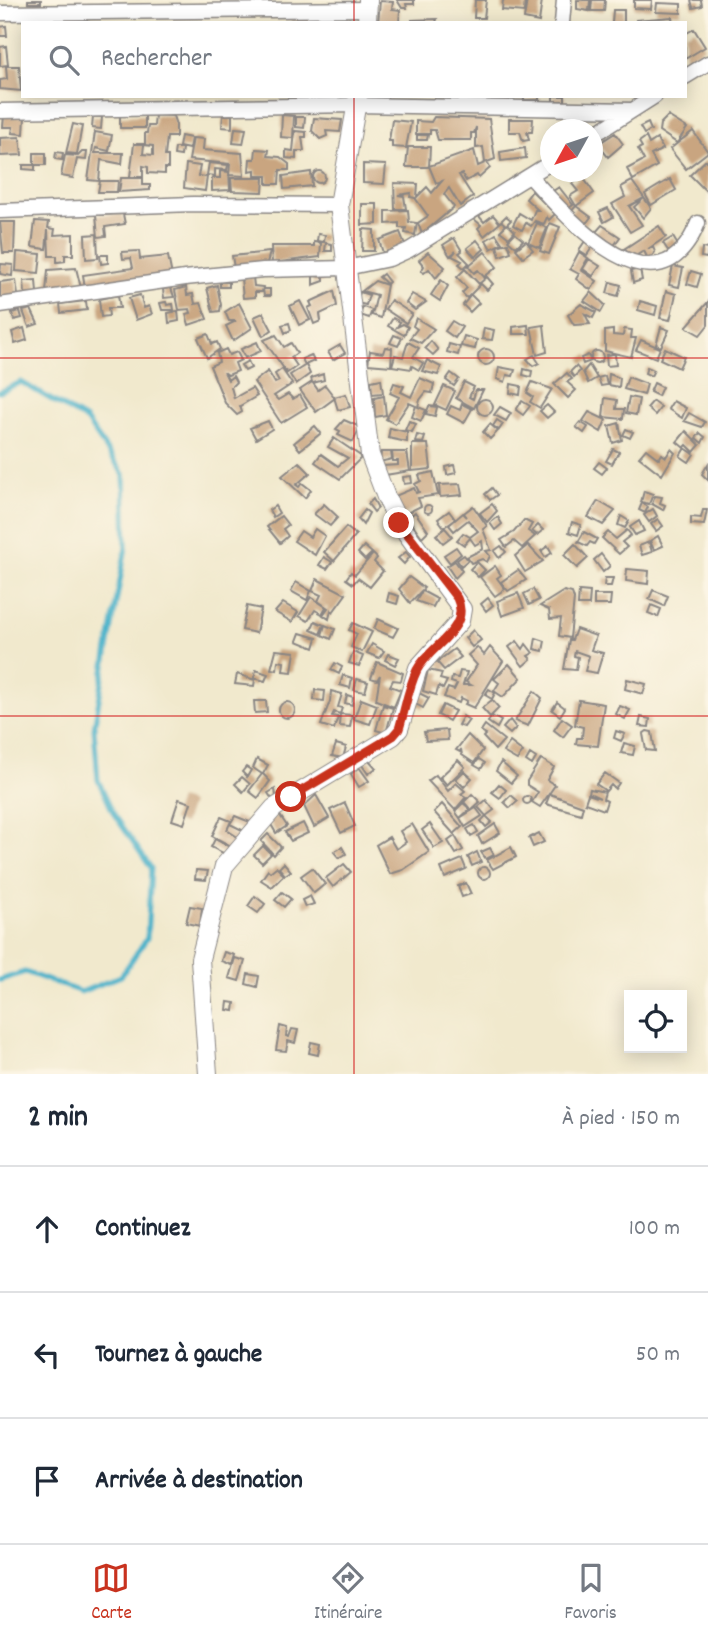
<!DOCTYPE html>
<html lang="fr">
<head>
<meta charset="utf-8">
<style>
  :root { --surface:#fff; --page:#f6f6f7; --text:#1f2937; --muted:#747a83; --line:#e0e1e3; --accent:#c8321e }
  body { margin:0; font-family:Dekko,sans-serif; background:var(--page); color:var(--text) }
  .controls { position:absolute; right:21px; bottom:21px; display:grid; overflow:hidden; border-radius:0px; box-shadow:0 4px 18px #0003 }
  .controls button { width:63px; height:63px; display:grid; place-items:center; padding:0; border:0; border-bottom:2px solid var(--line); background:var(--surface); color:var(--text); font:35px sans-serif }
  .compass { position:absolute; left:540px; top:119px; width:63px; height:63px; border-radius:50%; background:var(--surface); box-shadow:0 4px 18px #0003; rotate:230deg }
  .stop { position:absolute; width:21px; height:21px; margin:-16px; border:5px solid #c8321e; border-radius:50%; background:#fff }
  .stop.end { background:#c8321e; border-color:#fff; box-shadow:0 2px 7px #0008 }
  .list { margin:0; padding:0; list-style:none }
  h2 { display:flex; justify-content:space-between; align-items:center; height:91px; margin:0; padding:0 28px; font-size:30px }
  h2 small { font-size:23px; font-weight:400; color:var(--muted) }
  .list li { display:grid; grid-template-columns:46px 1fr auto; gap:21px; align-items:center; box-sizing:border-box; height:126px; padding:0 28px; border-top:2px solid var(--line) }
  .list b { display:block; font-size:26px; white-space:nowrap }
  .list em { font-size:23px; font-style:normal; color:var(--muted) }
  .icon { flex:none; width:38px; height:38px; fill:none; stroke:currentColor; stroke-width:2; stroke-linecap:round; stroke-linejoin:round }
  .map { position:relative; flex:none; width:708px; height:1074px; overflow:hidden }
  .search { position:absolute; background:var(--surface); box-shadow:0 4px 18px #0003; left:21px; right:21px; top:21px; height:77px; display:flex; align-items:center; gap:18px; box-sizing:border-box; padding:0 24px; border-radius:0px; color:var(--muted); font-size:26px }
  .sheet { height:469px; background:var(--surface) }
  nav { display:flex; justify-content:space-around; align-items:center; box-sizing:border-box; height:98px; border-top:2px solid var(--line); background:var(--surface); font-size:19px; color:var(--muted) }
  nav a { display:grid; justify-items:center; gap:4px }
  nav .on { color:var(--accent) }
  .map>svg:first-child { display:block }
  .lines { fill:none; stroke-linecap:round; stroke-linejoin:round }
  .stream { stroke:#4bb2ca; stroke-width:5 }
  .building { fill:#c9a580 }
  .minor-casing { stroke:#8a8684; stroke-width:17 }
  .tertiary-casing { stroke:#8a8684; stroke-width:20 }
  .minor { stroke:#fff; stroke-width:14 }
  .tertiary { stroke:#fff; stroke-width:18 }
  .route { stroke:#c8321e; stroke-width:9 }
  .grid { fill:none; stroke:#d62828; stroke-width:2; stroke-opacity:0.55 }
</style>
</head>
<body>
<div class="map">
<svg width="708" height="1074" viewBox="0 0 708 1074">
  <rect width="100%" height="100%" fill="#fcf5e5"/>
  <filter id="ink" filterUnits="userSpaceOnUse"><feTurbulence type="fractalNoise" baseFrequency=".0143" numOctaves="2"/><feDisplacementMap in="SourceGraphic" scale="14" xChannelSelector="R" yChannelSelector="G"/><feConvolveMatrix kernelMatrix="1 2 1 2 8 2 1 2 1" color-interpolation-filters="sRGB"/></filter>
  <filter id="wash" filterUnits="userSpaceOnUse"><feTurbulence type="fractalNoise" baseFrequency=".00686" numOctaves="4" result="noise"/><feDisplacementMap in="SourceGraphic" scale="28" xChannelSelector="R" yChannelSelector="G"/><feGaussianBlur stdDeviation="1.57" result="paint"/><feColorMatrix in="noise" values="0 0 0 0 0 0 0 0 0 0 0 0 0 0 0 0 0 1.4 0 .05"/><feComposite in="paint" operator="in"/></filter>
  <g filter="url(#wash)">
    <rect width="100%" height="100%" fill="#f1e9cd"/>
    <g class="lines">
      <path class="stream" d="M 0,392 L 21,382 L 86,420 L 124,475 L 126,547 L 94,728 L 98,780 L 114,814 L 151,868 L 147,938 L 121,976 L 81,992 L 25,972 L 0,980"/>
    </g>
    <g id="blocks">
      <path class="building" d="M 28,0 L 41,0 L 41,3 L 28,3 Z
        M 397,0 L 414,0 L 414,4 L 406,4 L 407,8 L 402,8 Z
        M 475,0 L 486,0 L 484,18 L 474,18 Z
        M 503,0 L 525,0 L 524,12 L 502,10 Z
        M 527,0 L 542,0 L 539,22 L 524,19 Z
        M 577,0 L 590,0 L 589,11 L 577,9 Z
        M 592,0 L 605,0 L 604,11 L 591,11 Z
        M 634,0 L 652,0 L 651,9 L 634,8 Z
        M 691,0 L 701,0 L 702,6 L 693,8 Z
        M 380,1 L 393,2 L 392,9 L 400,10 L 399,23 L 378,23 Z
        M 657,3 L 681,4 L 681,13 L 656,12 Z
        M 613,10 L 624,10 L 624,23 L 612,23 Z
        M 672,17 L 673,23 L 636,23 L 636,20 Z
        M 437,19 L 436,23 L 412,23 L 412,20 Z
        M 291,20 L 315,20 L 315,23 L 291,23 Z
        M 6,26 L 7,36 L 0,36 L 0,27 Z
        M 694,29 L 705,47 L 685,59 L 685,34 Z
        M 6,46 L 8,65 L 0,66 L 0,47 Z
        M 6,66 L 19,66 L 21,91 L 0,89 L 0,80 L 7,79 Z
        M 524,96 L 539,96 L 539,100 L 524,100 Z
        M 553,96 L 565,96 L 565,101 L 553,101 Z
        M 145,115 L 145,128 L 120,128 L 120,116 Z
        M 155,115 L 173,116 L 176,125 L 176,137 L 167,137 L 165,156 L 168,156 L 168,168 L 165,168 L 165,174 L 148,173 L 148,167 L 143,166 L 143,177 L 130,177 L 134,144 L 144,144 L 143,154 L 153,155 L 153,146 L 145,145 L 145,133 L 147,133 L 148,126 L 154,126 Z
        M 223,115 L 232,115 L 232,128 L 222,127 Z
        M 282,115 L 294,116 L 293,138 L 281,137 Z
        M 4,116 L 25,117 L 24,134 L 12,133 L 13,127 L 3,127 Z
        M 668,116 L 687,128 L 677,143 L 659,131 L 660,124 Z
        M 93,117 L 102,117 L 101,129 L 92,128 Z
        M 296,117 L 305,117 L 304,128 L 296,127 Z
        M 434,117 L 489,119 L 495,159 L 487,162 L 490,168 L 479,178 L 477,175 L 466,181 L 462,174 L 459,175 L 473,197 L 460,206 L 449,188 L 444,194 L 454,207 L 422,234 L 418,223 L 428,216 L 415,198 L 410,197 L 411,193 L 398,195 L 404,196 L 406,209 L 395,209 L 394,183 L 418,184 L 417,197 L 427,187 L 432,193 L 442,181 L 436,183 L 429,166 L 474,150 L 478,166 L 485,163 L 483,147 L 476,148 L 476,127 L 474,133 L 471,133 L 471,140 L 438,140 L 435,130 L 430,130 L 430,134 L 416,134 L 416,121 L 431,122 Z
        M 314,118 L 342,120 L 340,132 L 326,131 L 327,136 L 320,139 L 312,131 Z
        M 509,119 L 533,119 L 532,132 L 527,132 L 529,140 L 523,141 L 520,132 L 509,132 Z
        M 392,120 L 411,122 L 406,148 L 392,147 L 392,141 L 389,141 Z
        M 648,123 L 651,130 L 644,134 L 640,127 Z
        M 73,124 L 82,126 L 77,154 L 66,153 Z
        M 235,128 L 246,129 L 243,144 L 233,143 Z
        M 295,131 L 306,132 L 306,137 L 302,137 L 304,151 L 296,151 L 296,159 L 286,158 L 286,150 L 293,151 Z
        M 693,131 L 708,152 L 686,169 L 670,149 Z
        M 95,132 L 112,135 L 109,151 L 96,148 L 95,153 L 123,153 L 122,164 L 101,160 L 99,181 L 88,180 Z
        M 615,133 L 623,144 L 608,157 L 598,144 Z
        M 417,135 L 428,135 L 427,140 L 417,140 Z
        M 181,136 L 191,138 L 189,149 L 179,147 Z
        M 20,137 L 22,155 L 0,156 L 0,138 Z
        M 646,137 L 649,144 L 657,139 L 663,149 L 651,155 L 657,166 L 633,180 L 627,169 L 644,160 L 638,149 L 642,147 L 639,142 Z
        M 193,138 L 204,139 L 203,150 L 242,153 L 244,176 L 229,175 L 230,164 L 189,160 Z
        M 408,147 L 430,147 L 429,167 L 406,167 Z
        M 175,148 L 182,148 L 181,156 L 174,155 Z
        M 525,148 L 526,158 L 501,161 L 500,152 Z
        M 256,149 L 269,150 L 268,156 L 280,157 L 289,164 L 289,170 L 280,170 L 279,184 L 267,184 L 267,176 L 255,176 L 255,170 L 249,171 L 250,159 L 255,159 Z
        M 56,152 L 63,153 L 62,160 L 55,159 Z
        M 82,152 L 87,152 L 86,160 L 77,159 L 73,178 L 61,176 L 65,155 L 78,156 Z
        M 34,153 L 46,153 L 46,165 L 34,165 Z
        M 706,160 L 708,162 L 708,193 L 690,175 Z
        M 209,163 L 228,165 L 227,170 L 215,169 L 215,176 L 207,175 Z
        M 186,164 L 200,166 L 198,176 L 207,177 L 205,191 L 184,188 Z
        M 363,164 L 386,165 L 384,184 L 363,183 Z
        M 23,165 L 35,165 L 35,170 L 23,169 Z
        M313 177a6 6 0 1 1 12 0a6 6 0 1 1-12 0Z
        M 220,171 L 229,172 L 230,190 L 212,191 L 212,178 L 220,178 Z
        M 311,172 L 312,186 L 284,189 L 283,176 Z
        M 582,176 L 594,193 L 576,206 L 570,196 L 578,191 L 572,184 Z
        M 121,178 L 143,178 L 143,185 L 150,185 L 150,190 L 119,192 Z
        M 231,178 L 264,178 L 263,192 L 232,191 Z
        M 670,179 L 676,190 L 651,205 L 645,194 Z
        M 100,181 L 118,181 L 117,192 L 98,192 Z
        M 632,181 L 644,198 L 629,206 L 642,225 L 630,232 L 612,204 L 625,197 L 621,187 Z
        M 559,187 L 573,205 L 565,211 L 550,193 Z
        M 532,191 L 555,214 L 549,220 L 547,217 L 544,224 L 535,221 L 531,226 L 526,223 L 522,230 L 513,225 L 519,213 L 531,220 L 535,210 L 538,210 L 526,199 Z
        M 644,198 L 651,208 L 643,218 L 634,207 Z
        M 362,204 L 377,204 L 377,224 L 362,225 Z
        M 576,206 L 591,217 L 585,225 L 569,214 Z
        M 608,208 L 613,217 L 604,222 L 599,212 Z
        M 408,210 L 409,222 L 417,223 L 415,235 L 405,233 L 406,228 L 399,228 L 399,223 L 386,224 L 386,211 Z
        M 123,214 L 125,224 L 105,227 L 106,236 L 98,237 L 96,215 Z
        M 493,215 L 500,223 L 484,236 L 478,228 L 481,225 L 474,219 L 479,216 L 484,222 Z
        M 506,216 L 511,220 L 507,224 L 515,231 L 509,238 L 500,231 L 506,225 L 501,221 Z
        M 35,221 L 49,222 L 48,228 L 55,229 L 54,235 L 73,234 L 73,255 L 65,255 L 65,261 L 57,262 L 57,256 L 49,256 L 48,230 L 46,249 L 32,247 Z
        M 0,222 L 15,222 L 14,253 L 3,253 Z
        M 537,223 L 547,228 L 539,248 L 528,243 Z
        M 550,223 L 560,227 L 549,254 L 540,251 Z
        M 602,225 L 620,237 L 613,247 L 595,233 Z
        M 659,226 L 666,237 L 648,249 L 653,247 L 655,252 L 652,256 L 647,257 L 644,251 L 632,258 L 624,249 Z
        M 363,229 L 374,230 L 374,251 L 362,251 Z
        M 400,232 L 405,245 L 383,253 L 379,240 Z
        M 515,233 L 523,240 L 516,247 L 508,240 Z
        M 97,234 L 98,258 L 86,259 L 85,235 Z
        M 318,234 L 325,235 L 324,242 L 317,241 Z
        M 496,234 L 502,243 L 491,249 L 486,240 Z
        M 673,237 L 679,247 L 669,252 L 663,243 Z
        M 454,238 L 462,251 L 459,253 L 469,263 L 464,268 L 459,264 L 462,261 L 452,256 L 456,251 L 450,256 L 443,245 Z
        M 477,240 L 484,249 L 475,257 L 467,248 Z
        M 526,241 L 533,250 L 523,257 L 516,249 Z
        M 585,241 L 593,246 L 587,255 L 579,250 Z
        M 314,242 L 321,243 L 320,257 L 272,263 L 271,246 L 314,246 Z
        M 326,243 L 332,244 L 332,251 L 325,251 Z
        M 508,243 L 511,252 L 500,256 L 497,246 Z
        M 702,248 L 708,249 L 707,258 L 701,257 Z
        M 139,251 L 140,259 L 168,256 L 172,276 L 85,288 L 83,275 L 133,268 L 131,258 L 123,259 L 122,252 Z
        M 17,252 L 41,254 L 39,273 L 16,271 Z
        M 270,252 L 267,263 L 234,268 L 232,256 Z
        M 428,252 L 445,267 L 436,278 L 429,269 L 424,273 L 421,271 L 424,266 L 419,260 Z
        M 485,252 L 497,267 L 484,277 L 478,270 L 474,273 L 468,266 Z
        M 579,252 L 588,258 L 581,270 L 597,281 L 591,290 L 576,279 L 579,274 L 570,269 Z
        M 100,255 L 108,255 L 108,263 L 101,264 Z
        M 589,259 L 600,266 L 593,276 L 583,269 Z
        M 1,264 L 13,265 L 12,276 L 0,274 Z
        M 673,266 L 683,268 L 679,287 L 669,285 Z
        M 76,268 L 81,288 L 46,292 L 48,270 Z
        M 465,269 L 480,285 L 467,298 L 462,293 L 467,288 L 457,277 Z
        M 640,269 L 642,280 L 633,283 L 631,271 Z
        M 691,271 L 701,274 L 697,287 L 687,284 Z
        M 383,274 L 389,282 L 387,284 L 379,277 Z
        M 313,276 L 324,277 L 324,281 L 313,285 Z
        M 253,277 L 254,286 L 263,287 L 262,292 L 255,292 L 255,297 L 243,298 L 241,278 Z
        M 487,277 L 493,284 L 487,290 L 480,283 Z
        M 16,280 L 18,296 L 0,298 L 0,282 Z
        M 36,280 L 37,293 L 25,294 L 24,281 Z
        M 441,280 L 448,286 L 440,301 L 431,295 Z
        M 375,281 L 387,285 L 381,318 L 372,315 L 377,295 L 362,291 Z
        M 220,282 L 229,282 L 229,287 L 220,287 Z
        M 610,282 L 621,285 L 618,296 L 607,293 Z
        M 217,285 L 221,305 L 220,311 L 213,312 L 207,288 Z
        M 186,287 L 187,295 L 193,294 L 195,304 L 201,303 L 207,319 L 189,325 L 186,314 L 191,313 L 190,309 L 179,310 L 175,290 Z
        M 171,288 L 174,297 L 164,298 L 163,289 Z
        M 263,289 L 270,289 L 270,296 L 264,296 Z
        M 334,291 L 337,306 L 320,314 L 321,321 L 314,324 L 308,308 L 312,306 L 310,302 Z
        M 666,291 L 676,294 L 670,320 L 660,318 Z
        M 360,292 L 369,295 L 366,305 L 357,303 Z
        M 591,292 L 605,305 L 601,312 L 584,301 Z
        M 412,294 L 426,302 L 415,310 L 406,303 Z
        M 118,295 L 120,308 L 108,308 L 109,316 L 101,317 L 99,299 Z
        M 140,295 L 144,308 L 149,306 L 152,314 L 136,320 L 129,298 Z
        M 471,295 L 479,303 L 470,312 L 463,305 Z
        M 391,300 L 412,314 L 406,323 L 385,309 Z
        M 86,301 L 87,310 L 61,313 L 60,304 Z
        M 300,301 L 310,320 L 299,325 L 290,306 Z
        M 640,301 L 657,306 L 655,315 L 638,310 Z
        M 166,302 L 167,305 L 173,304 L 174,310 L 162,310 L 160,303 Z
        M 708,302 L 708,325 L 700,335 L 686,327 Z
        M 239,303 L 252,328 L 233,341 L 226,326 L 236,321 L 229,321 L 225,312 Z
        M 581,304 L 596,312 L 593,318 L 585,314 L 590,324 L 574,325 L 568,315 Z
        M 363,307 L 372,310 L 369,318 L 360,315 Z
        M 31,309 L 38,324 L 29,327 L 23,311 Z
        M 20,311 L 22,318 L 14,320 L 12,313 Z
        M 178,311 L 179,321 L 169,323 L 168,313 Z
        M 263,313 L 272,330 L 263,336 L 254,317 Z
        M 393,318 L 400,322 L 397,327 L 403,324 L 408,327 L 404,335 L 388,326 Z
        M 416,318 L 434,329 L 421,343 L 410,338 L 417,329 L 413,326 Z
        M 452,321 L 462,327 L 455,338 L 445,331 Z
        M 289,323 L 291,330 L 285,333 L 282,325 Z
        M 528,325 L 529,334 L 513,334 L 513,327 Z
        M 544,325 L 547,352 L 537,355 L 531,327 Z
        M 661,327 L 669,330 L 661,347 L 656,345 Z
        M 24,328 L 27,340 L 15,344 L 12,332 Z
        M 484,328 L 494,330 L 492,340 L 482,339 Z
        M 624,329 L 632,330 L 631,338 L 636,338 L 631,357 L 605,351 L 605,331 L 613,330 L 613,335 L 623,336 Z
        M 208,334 L 212,344 L 217,342 L 220,349 L 207,358 L 198,338 Z
        M 276,335 L 284,347 L 291,343 L 297,353 L 291,357 L 297,366 L 287,373 L 264,340 Z
        M 394,335 L 402,338 L 398,346 L 390,343 Z
        M 464,336 L 477,340 L 475,349 L 461,346 Z
        M 641,340 L 660,348 L 656,358 L 636,350 Z
        M 431,341 L 438,350 L 433,355 L 425,348 Z
        M 257,342 L 261,351 L 245,358 L 241,349 Z
        M 408,342 L 419,348 L 413,357 L 423,363 L 419,370 L 412,366 L 411,369 L 392,366 L 395,355 L 403,357 Z
        M 449,344 L 460,347 L 458,355 L 447,352 Z
        M 340,345 L 345,353 L 333,360 L 328,352 Z
        M 385,347 L 392,348 L 391,366 L 368,364 L 370,351 L 383,353 Z
        M 665,348 L 684,357 L 679,368 L 660,359 Z
        M 226,349 L 229,355 L 237,352 L 241,360 L 235,363 L 238,371 L 228,375 L 224,372 L 228,380 L 233,376 L 236,382 L 231,387 L 234,398 L 252,388 L 257,396 L 240,406 L 242,412 L 237,415 L 225,403 L 210,366 L 219,362 L 217,353 Z
        M478 357a8 8 0 1 1 16 0a8 8 0 1 1-16 0Z
        M591 357a6 6 0 1 1 12 0a6 6 0 1 1-12 0Z
        M 615,354 L 616,365 L 607,366 L 606,355 Z
        M 311,355 L 314,361 L 305,365 L 302,359 Z
        M 534,355 L 539,363 L 533,366 L 527,359 Z
        M 588,355 L 591,361 L 583,364 L 581,358 Z
        M 427,360 L 441,367 L 438,375 L 422,371 Z
        M 248,361 L 251,368 L 245,371 L 241,365 Z
        M 306,365 L 310,374 L 296,384 L 290,375 Z
        M 589,365 L 597,378 L 588,383 L 583,372 Z
        M 576,366 L 580,371 L 574,377 L 570,372 Z
        M 499,367 L 515,370 L 513,376 L 507,375 L 505,382 L 497,379 Z
        M 647,367 L 654,370 L 651,376 L 645,373 Z
        M 282,369 L 292,384 L 274,396 L 278,400 L 288,394 L 293,399 L 300,395 L 307,407 L 281,423 L 254,382 L 268,371 L 275,383 L 279,381 L 275,374 Z
        M 524,369 L 532,371 L 531,377 L 523,375 Z
        M 451,373 L 459,379 L 454,386 L 446,380 Z
        M 567,373 L 572,379 L 567,382 L 576,390 L 568,398 L 554,384 Z
        M 323,374 L 324,380 L 313,383 L 318,390 L 325,385 L 335,398 L 316,412 L 300,390 L 312,382 L 311,378 Z
        M 609,374 L 620,378 L 619,387 L 608,385 Z
        M 605,376 L 607,385 L 601,386 L 598,378 Z
        M 628,377 L 647,384 L 644,395 L 624,389 Z
        M 420,378 L 434,384 L 432,393 L 426,392 L 420,400 L 418,407 L 426,410 L 421,421 L 412,417 L 416,406 L 409,403 L 395,424 L 386,419 L 399,397 L 390,393 L 394,383 L 404,386 L 401,392 L 411,397 Z
        M 381,379 L 383,393 L 372,394 L 371,381 Z
        M 464,382 L 474,387 L 469,397 L 473,399 L 476,390 L 483,390 L 474,408 L 456,398 Z
        M 532,382 L 552,389 L 540,408 L 530,402 L 533,397 L 527,393 Z
        M 654,383 L 662,387 L 658,396 L 650,392 Z
        M 511,384 L 521,386 L 520,395 L 510,393 Z
        M 444,386 L 455,391 L 446,410 L 435,405 Z
        M 346,394 L 350,407 L 338,410 L 334,397 Z
        M 384,396 L 386,415 L 375,417 L 374,398 Z
        M 629,397 L 639,399 L 636,415 L 626,413 Z
        M 605,398 L 617,400 L 616,409 L 624,409 L 623,419 L 603,417 Z
        M477 407a8 8 0 1 1 16 0a8 8 0 1 1-16 0Z
        M 522,401 L 530,406 L 523,415 L 516,410 Z
        M 653,401 L 661,407 L 655,415 L 647,408 Z
        M 673,401 L 686,408 L 682,418 L 668,409 Z
        M 462,404 L 472,409 L 464,423 L 447,414 L 451,406 L 460,410 Z
        M 547,405 L 554,412 L 547,418 L 540,411 Z
        M 429,406 L 437,407 L 435,416 L 426,414 Z
        M 500,407 L 511,413 L 506,421 L 494,415 Z
        M 589,412 L 606,420 L 601,432 L 583,421 Z
        M 689,413 L 705,422 L 702,427 L 684,421 Z
        M 344,420 L 360,427 L 353,442 L 338,435 L 340,431 L 336,429 Z
        M 497,420 L 503,424 L 499,430 L 493,426 Z
        M 268,421 L 272,429 L 256,439 L 250,428 Z
        M 409,421 L 416,424 L 412,432 L 405,430 Z
        M 580,422 L 588,427 L 584,433 L 576,427 Z
        M 619,423 L 622,440 L 613,443 L 609,426 Z
        M 490,424 L 498,431 L 490,439 L 483,432 Z
        M 315,426 L 321,433 L 300,450 L 294,443 Z
        M 390,428 L 407,432 L 407,442 L 388,438 Z
        M 626,429 L 633,432 L 630,438 L 623,435 Z
        M 686,431 L 700,445 L 694,452 L 687,445 L 684,448 L 677,442 Z
        M 700,433 L 705,437 L 702,443 L 696,438 Z
        M 417,435 L 425,437 L 423,443 L 415,442 Z
        M 334,438 L 362,457 L 340,479 L 315,462 L 321,454 L 338,466 L 348,458 L 328,447 Z
        M 412,444 L 428,444 L 431,469 L 412,471 Z
        M 685,448 L 694,454 L 689,462 L 680,456 Z
        M 613,449 L 619,452 L 612,464 L 606,461 Z
        M 646,449 L 659,459 L 662,454 L 666,457 L 671,449 L 675,453 L 662,475 L 639,457 Z
        M 381,452 L 391,452 L 392,459 L 380,462 Z
        M 392,452 L 407,452 L 410,471 L 385,475 L 383,466 L 398,465 L 398,461 L 393,461 Z
        M 299,462 L 310,473 L 296,485 L 299,487 L 302,483 L 311,490 L 305,498 L 282,476 Z
        M 599,462 L 607,468 L 602,474 L 594,468 Z
        M 708,464 L 708,480 L 702,474 Z
        M 454,465 L 456,473 L 447,475 L 446,467 Z
        M 433,472 L 438,495 L 418,498 L 421,506 L 403,515 L 395,496 L 414,488 L 416,493 L 419,492 L 415,484 L 421,481 L 419,475 Z
        M 411,476 L 412,483 L 404,484 L 403,477 Z
        M 460,484 L 462,495 L 440,497 L 439,485 Z
        M 492,488 L 497,495 L 490,500 L 485,494 Z
        M 644,491 L 653,494 L 649,504 L 641,502 Z
        M 655,496 L 662,497 L 660,503 L 665,505 L 663,510 L 652,504 Z
        M 373,499 L 378,508 L 374,512 L 368,504 Z
        M 598,501 L 615,511 L 603,525 L 588,517 Z
        M 642,503 L 648,507 L 645,513 L 639,510 Z
        M 324,504 L 338,517 L 330,526 L 314,514 Z
        M 492,504 L 497,511 L 487,522 L 480,513 Z
        M424 509a4 4 0 1 1 8 0a4 4 0 1 1-8 0Z
        M 275,506 L 279,513 L 273,517 L 269,510 Z
        M 473,506 L 487,526 L 483,529 L 491,550 L 486,551 L 490,556 L 487,562 L 482,559 L 471,563 L 467,557 L 483,549 L 482,541 L 475,545 L 470,538 L 464,545 L 457,540 L 463,533 L 470,537 L 478,531 L 468,520 L 454,531 L 449,525 L 463,513 L 467,517 L 464,513 Z
        M 653,509 L 657,516 L 649,522 L 644,515 Z
        M 365,510 L 369,513 L 363,525 L 358,519 Z
        M 703,510 L 707,510 L 704,525 L 691,524 L 691,517 L 701,518 Z
        M 449,511 L 455,519 L 444,527 L 438,519 Z
        M 415,512 L 428,531 L 422,537 L 408,518 Z
        M 281,516 L 288,525 L 283,529 L 288,536 L 280,543 L 267,527 Z
        M 621,516 L 629,521 L 625,528 L 618,525 Z
        M 498,517 L 502,524 L 495,530 L 490,523 Z
        M 658,519 L 663,526 L 656,531 L 651,524 Z
        M 524,520 L 532,524 L 528,531 L 535,536 L 522,548 L 514,541 L 506,547 L 501,540 L 514,532 Z
        M 639,521 L 644,531 L 635,535 L 630,527 Z
        M 572,522 L 581,525 L 578,535 L 569,532 Z
        M 538,525 L 543,530 L 537,535 L 532,531 Z
        M 346,527 L 356,535 L 334,561 L 324,552 Z
        M 445,528 L 452,536 L 443,543 L 436,535 Z
        M 315,529 L 325,536 L 315,555 L 294,541 L 301,531 L 310,537 Z
        M 627,530 L 631,535 L 622,542 L 627,547 L 619,554 L 602,538 L 608,532 L 616,539 Z
        M 584,532 L 597,539 L 594,544 L 590,542 L 587,546 L 578,542 Z
        M 658,536 L 663,546 L 654,550 L 650,541 Z
        M 649,542 L 652,552 L 642,555 L 639,546 Z
        M 575,544 L 588,558 L 577,568 L 564,555 Z
        M 528,545 L 543,561 L 525,572 L 515,556 Z
        M 364,546 L 372,553 L 365,560 L 358,553 Z
        M 501,546 L 506,552 L 499,558 L 494,551 Z
        M 548,546 L 552,553 L 545,557 L 541,551 Z
        M 456,547 L 461,554 L 450,563 L 444,555 Z
        M 406,552 L 410,557 L 404,564 L 398,558 Z
        M 373,554 L 377,558 L 374,562 L 383,571 L 370,587 L 358,578 L 353,584 L 346,579 L 351,572 L 355,575 Z
        M 601,554 L 610,566 L 603,572 L 594,560 Z
        M 464,555 L 468,560 L 461,566 L 457,560 Z
        M 324,557 L 332,562 L 327,569 L 319,565 Z
        M 455,561 L 462,571 L 455,578 L 447,566 Z
        M 477,562 L 485,570 L 478,577 L 470,569 Z
        M 495,566 L 501,575 L 497,578 L 505,589 L 495,596 L 480,577 Z
        M 627,569 L 649,571 L 648,584 L 626,581 Z
        M 518,570 L 526,580 L 508,591 L 501,582 Z
        M 409,577 L 424,588 L 410,603 L 399,589 Z
        M 605,578 L 613,578 L 611,586 L 604,586 Z
        M 317,579 L 346,594 L 333,612 L 331,610 L 329,619 L 323,615 L 328,608 L 318,601 L 321,595 L 312,591 Z
        M 296,582 L 311,591 L 307,600 L 291,591 Z
        M 533,589 L 539,600 L 529,605 L 524,594 Z
        M 653,590 L 668,596 L 664,606 L 649,599 Z
        M 422,591 L 437,599 L 433,607 L 416,601 Z
        M 564,591 L 572,593 L 574,599 L 570,638 L 559,636 L 561,618 L 550,619 L 549,610 L 540,606 Z
        M 579,591 L 590,592 L 589,605 L 578,605 Z
        M 389,593 L 399,596 L 397,604 L 387,601 Z
        M 518,593 L 524,608 L 502,616 L 497,601 Z
        M 594,595 L 611,595 L 610,605 L 594,605 Z
        M 311,597 L 326,607 L 322,614 L 315,610 L 308,621 L 299,616 Z
        M 488,598 L 493,605 L 486,611 L 481,604 Z
        M 283,603 L 298,612 L 292,622 L 275,612 Z
        M 651,605 L 661,609 L 658,617 L 648,613 Z
        M 247,606 L 261,609 L 256,633 L 242,630 Z
        M 378,619 L 398,628 L 393,637 L 374,629 Z
        M 315,621 L 324,625 L 320,634 L 311,630 Z
        M 353,623 L 372,632 L 362,652 L 351,647 L 357,634 L 349,630 Z
        M 325,625 L 335,629 L 331,639 L 322,635 Z
        M 576,629 L 596,636 L 591,650 L 603,653 L 597,673 L 585,671 L 589,656 L 575,651 L 574,656 L 578,657 L 576,670 L 564,669 L 569,640 L 572,640 Z
        M 473,630 L 481,640 L 472,647 L 465,638 Z
        M 300,633 L 317,638 L 314,648 L 297,641 Z
        M 536,638 L 545,641 L 543,651 L 534,649 Z
        M 517,641 L 523,649 L 526,644 L 533,653 L 528,656 L 531,659 L 523,666 L 509,647 Z
        M 372,644 L 384,651 L 379,658 L 367,653 Z
        M 477,647 L 484,655 L 490,647 L 503,661 L 474,708 L 465,704 L 467,701 L 461,698 L 459,703 L 444,697 L 448,688 L 454,690 L 457,684 L 451,682 L 452,677 L 458,678 L 460,671 L 467,672 L 463,685 L 471,685 L 466,682 L 477,665 L 468,655 Z
        M 454,649 L 461,657 L 444,670 L 437,662 Z
        M 276,650 L 295,652 L 292,672 L 283,671 L 284,662 L 278,661 L 277,670 L 271,669 Z
        M 353,652 L 363,656 L 359,666 L 349,663 Z
        M 388,654 L 399,658 L 395,665 L 385,660 Z
        M 377,662 L 403,673 L 401,681 L 393,680 L 390,686 L 401,690 L 394,707 L 376,700 L 380,675 L 377,680 L 371,678 Z
        M 335,663 L 342,667 L 339,674 L 331,670 Z
        M 509,664 L 521,678 L 503,697 L 494,691 L 499,683 L 494,679 Z
        M 256,670 L 268,674 L 265,681 L 254,678 Z
        M 428,670 L 442,673 L 440,679 L 447,681 L 443,689 L 439,686 L 436,695 L 423,691 Z
        M 237,674 L 255,680 L 254,686 L 235,684 Z
        M 343,675 L 352,678 L 350,688 L 340,685 Z
        M 357,679 L 368,682 L 365,692 L 354,690 Z
        M 627,679 L 646,684 L 643,694 L 625,689 Z
        M 489,689 L 495,693 L 492,699 L 485,695 Z
        M 315,690 L 325,691 L 324,701 L 314,700 Z
        M 331,691 L 342,694 L 338,707 L 342,708 L 340,714 L 334,712 L 332,716 L 338,717 L 334,729 L 321,725 L 330,701 Z
        M 534,691 L 542,698 L 528,726 L 515,721 Z
        M 419,693 L 429,698 L 423,708 L 414,703 Z
        M 347,695 L 353,697 L 352,705 L 345,703 Z
        M 361,699 L 377,705 L 370,724 L 354,719 Z
        M 492,700 L 499,708 L 490,717 L 482,708 Z
        M 579,700 L 604,704 L 598,746 L 576,744 L 577,738 L 582,738 L 583,727 L 575,725 Z
        M 254,701 L 266,701 L 267,712 L 255,713 Z
        M 557,702 L 565,708 L 560,716 L 552,710 Z
        M279 710a8 8 0 1 1 16 0a8 8 0 1 1-16 0Z
        M 383,705 L 393,708 L 386,733 L 376,730 Z
        M 443,705 L 455,711 L 449,721 L 438,715 Z
        M 620,706 L 630,710 L 625,719 L 616,714 Z
        M 340,714 L 352,715 L 350,727 L 339,726 Z
        M 463,716 L 469,720 L 464,727 L 458,725 Z
        M 492,716 L 501,721 L 497,728 L 488,722 Z
        M 641,717 L 650,719 L 649,727 L 639,726 Z
        M 562,718 L 572,725 L 563,737 L 554,730 Z
        M 510,720 L 516,728 L 510,734 L 503,728 Z
        M 485,725 L 504,740 L 495,750 L 483,737 L 486,734 L 481,731 Z
        M 447,730 L 448,740 L 426,741 L 424,732 Z
        M 616,731 L 625,734 L 621,741 L 614,738 Z
        M 647,731 L 652,732 L 655,751 L 646,750 L 643,734 Z
        M 468,735 L 483,750 L 474,763 L 462,755 L 461,749 L 460,752 L 456,750 Z
        M 510,742 L 523,752 L 517,760 L 503,752 Z
        M 624,743 L 635,746 L 633,755 L 621,753 Z
        M 336,744 L 346,747 L 343,758 L 332,756 Z
        M 530,754 L 536,758 L 532,765 L 526,761 Z
        M 257,759 L 268,765 L 263,774 L 270,781 L 258,798 L 249,791 L 262,774 L 253,768 Z
        M 479,759 L 485,763 L 481,769 L 474,765 Z
        M 541,759 L 554,767 L 547,780 L 555,785 L 540,807 L 532,802 L 538,792 L 527,785 L 527,781 Z
        M 369,760 L 376,768 L 368,774 L 362,765 Z
        M 458,760 L 465,767 L 447,785 L 440,777 Z
        M 501,762 L 517,776 L 511,783 L 496,771 Z
        M 246,767 L 251,770 L 247,777 L 242,772 Z
        M 359,767 L 369,781 L 359,787 L 351,774 Z
        M 464,771 L 472,778 L 464,787 L 456,779 Z
        M 605,773 L 619,783 L 615,789 L 611,785 L 606,791 L 596,784 Z
        M 436,775 L 448,791 L 456,783 L 465,791 L 461,794 L 466,797 L 455,810 L 428,781 Z
        M 242,777 L 250,784 L 243,792 L 235,784 Z
        M 499,784 L 506,790 L 500,798 L 492,792 Z
        M 275,789 L 276,796 L 272,799 L 268,793 Z
        M 590,789 L 605,792 L 603,799 L 607,801 L 604,810 L 585,803 L 588,794 L 600,798 L 589,793 Z
        M 472,794 L 480,802 L 471,810 L 464,802 Z
        M 550,794 L 583,806 L 581,814 L 546,804 Z
        M 316,795 L 329,818 L 314,827 L 304,806 Z
        M 511,795 L 518,801 L 510,808 L 504,802 Z
        M523 800a4 4 0 1 1 8 0a4 4 0 1 1-8 0Z
        M 179,799 L 191,803 L 184,824 L 172,820 Z
        M 486,800 L 494,810 L 486,816 L 478,807 Z
        M 345,803 L 355,826 L 341,833 L 330,810 Z
        M 463,803 L 470,809 L 460,818 L 455,811 Z
        M 442,804 L 462,827 L 454,834 L 434,812 Z
        M 476,808 L 482,816 L 465,827 L 460,818 Z
        M 279,814 L 287,826 L 276,833 L 269,821 Z
        M 235,816 L 250,822 L 244,831 L 230,824 Z
        M 486,816 L 492,822 L 486,827 L 481,821 Z
        M 221,817 L 231,821 L 227,830 L 239,838 L 233,847 L 212,836 Z
        M 303,823 L 308,833 L 291,841 L 285,832 Z
        M 412,824 L 429,852 L 403,870 L 390,874 L 376,845 L 389,837 L 396,849 L 406,842 L 400,831 Z
        M 430,824 L 443,843 L 434,848 L 422,830 Z
        M 495,824 L 500,833 L 482,844 L 478,836 Z
        M 474,825 L 478,832 L 471,836 L 467,829 Z
        M 539,833 L 544,842 L 533,847 L 529,838 Z
        M 268,834 L 281,847 L 274,855 L 261,841 Z
        M 455,836 L 463,850 L 456,854 L 448,841 Z
        M 215,839 L 230,847 L 225,854 L 211,847 Z
        M 263,846 L 271,854 L 262,863 L 254,855 Z
        M 342,847 L 346,854 L 339,858 L 334,852 Z
        M 511,847 L 516,857 L 493,869 L 487,860 Z
        M 490,848 L 494,855 L 486,859 L 481,852 Z
        M 477,852 L 481,862 L 472,866 L 468,857 Z
        M 462,859 L 466,869 L 445,878 L 441,868 Z
        M 284,863 L 291,871 L 285,875 L 279,868 Z
        M 344,864 L 351,872 L 333,887 L 326,878 Z
        M 276,867 L 284,875 L 272,887 L 261,880 L 268,870 L 270,872 Z
        M478 873a6 6 0 1 1 12 0a6 6 0 1 1-12 0Z
        M 312,868 L 325,884 L 314,893 L 301,876 Z
        M 196,870 L 208,871 L 206,880 L 195,879 Z
        M 466,883 L 471,894 L 462,897 L 458,886 Z
        M 282,892 L 291,899 L 284,907 L 275,900 Z
        M 255,896 L 265,904 L 258,913 L 248,906 Z
        M 310,896 L 314,904 L 305,907 L 302,900 Z
        M 190,906 L 202,908 L 200,926 L 186,923 Z
        M 224,952 L 234,955 L 231,965 L 221,961 Z
        M 235,958 L 245,961 L 239,981 L 229,978 Z
        M 248,974 L 259,976 L 257,987 L 246,984 Z
        M 228,1002 L 235,1003 L 234,1011 L 227,1010 Z
        M 280,1026 L 287,1028 L 286,1036 L 289,1037 L 292,1029 L 298,1030 L 295,1043 L 288,1041 L 286,1051 L 276,1050 Z
        M 311,1042 L 320,1044 L 318,1055 L 309,1053 Z"/>
    </g>
  </g>
  <g filter="url(#ink)">
    <use href="#blocks" fill-opacity="0" stroke="#8a8684" stroke-width="2"/>
    <g class="lines">
      <defs>
        <path id="minor" d="M 0,13 L 368,9
          M 562,23 L 564,0
          M 685,77 L 708,63
          M 0,111 L 357,105 L 632,110
          M 592,136 L 655,96
          M 530,176 C 569,220 658,322 698,223
          M 0,211 L 193,204 L 339,205
          M 0,305 L 185,278 L 263,270 L 346,268 L 389,259 L 409,250 L 550,163"/>
        <path id="tertiary" d="M 367,23 L 368,0
          M 208,1074 L 200,959 L 224,866 L 274,808 L 393,736 L 399,729 L 418,668 L 460,621 L 462,609 L 399,523 L 386,497 L 370,455 L 339,205 L 358,96"/>
      </defs>
      <use href="#minor" class="minor-casing"/>
      <use href="#tertiary" class="tertiary-casing"/>
      <use href="#minor" class="minor"/>
      <use href="#tertiary" class="tertiary"/>
    </g>
  </g>
  <g class="lines" filter="url(#ink)">
    <path class="route" d="M 291,797 L 393,736 L 399,729 C 405,710 408,688 417,670 C 430,645 472,629 457,598 L 399,523"/>
  </g>
  <path class="grid" d="M 354,0 L 354,23M 354,96 L 354,1074M 0,358 L 708,358M 0,716 L 708,716"/>
</svg>
<div class="controls">
<button><svg class="icon" aria-label="locate" viewBox="0 0 24 24"><circle cx="12" cy="12" r="6"/><path d="M12 2v4M12 18v4M2 12h4M18 12h4"/></svg></button>
</div>
<svg class="compass" viewBox="-18 -18 36 36"><path d="M0-13l5 13h-10z" fill="#e53935"/><path d="M0 13l5-13h-10z" fill="#747a83"/></svg>
<div class="stop" style="left:291px;top:797px"></div>
<div class="stop end" style="left:399px;top:523px"></div>
<div class="search"><svg class="icon" aria-label="search" viewBox="0 0 24 24"><circle cx="10" cy="10" r="6"/><path d="M15 15l6 6"/></svg>Rechercher</div>
</div>
<section class="sheet">
<h2>2 min<small>À pied · 150 m</small></h2>
<ul class="list">
<li><svg class="icon" aria-label="ahead" viewBox="0 0 24 24"><path d="M12 20V5M6 11l6-6 6 6"/></svg><div><b>Continuez</b></div><em>100 m</em></li>
<li><svg class="icon" aria-label="left" viewBox="0 0 24 24"><path d="M17 20v-9H6M10 6l-5 5 5 5"/></svg><div><b>Tournez à gauche</b></div><em>50 m</em></li>
<li><svg class="icon" aria-label="arrive" viewBox="0 0 24 24"><path d="M6 21V4h12l-3 4 3 4H6"/></svg><div><b>Arrivée à destination</b></div></li>
</ul>
</section>
<nav>
<a class="on"><svg class="icon" aria-label="map" viewBox="0 0 24 24"><path d="M3 6l6-2 6 2 6-2v14l-6 2-6-2-6 2zM9 4v14M15 6v14"/></svg>Carte</a>
<a><svg class="icon" aria-label="directions" viewBox="0 0 24 24"><path d="M12 3l9 9-9 9-9-9zM9 14v-3h6M13 9l2 2-2 2"/></svg>Itinéraire</a>
<a><svg class="icon" aria-label="saved" viewBox="0 0 24 24"><path d="M7 4h10v16l-5-4-5 4z"/></svg>Favoris</a>
</nav>
</body>
</html>
